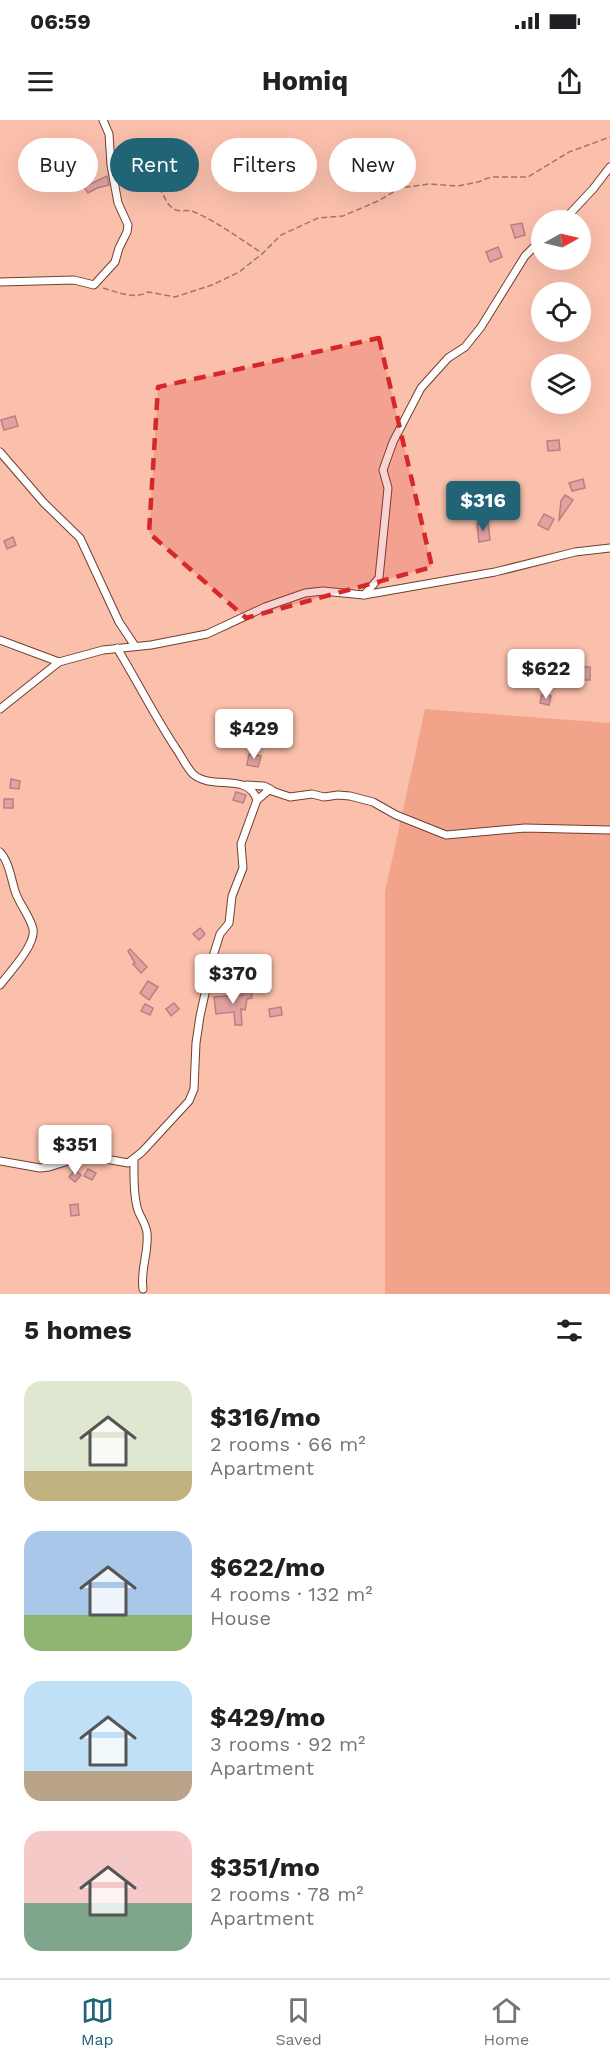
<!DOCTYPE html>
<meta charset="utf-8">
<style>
body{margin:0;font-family:"Work Sans",sans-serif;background:#f6f6f6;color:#202124;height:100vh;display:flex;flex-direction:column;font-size:22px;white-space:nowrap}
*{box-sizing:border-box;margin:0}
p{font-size:20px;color:#757577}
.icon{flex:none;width:33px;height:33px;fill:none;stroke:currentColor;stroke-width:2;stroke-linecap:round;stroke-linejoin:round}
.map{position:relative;height:1174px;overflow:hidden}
.side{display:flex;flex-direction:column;background:#fff;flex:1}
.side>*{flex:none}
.banner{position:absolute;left:18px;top:18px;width:574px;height:54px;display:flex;gap:12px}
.needle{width:39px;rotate:82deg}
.buttons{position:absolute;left:531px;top:90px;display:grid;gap:12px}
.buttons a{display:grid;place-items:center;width:60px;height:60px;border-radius:50%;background:#fff;box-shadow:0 6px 24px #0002;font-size:30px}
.price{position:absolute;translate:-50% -51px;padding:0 14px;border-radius:6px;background:#fff;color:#222;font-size:20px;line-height:39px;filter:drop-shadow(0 2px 3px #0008)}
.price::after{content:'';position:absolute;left:50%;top:36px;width:18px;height:14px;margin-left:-9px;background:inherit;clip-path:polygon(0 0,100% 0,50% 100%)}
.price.on{background:#216476;color:#fff}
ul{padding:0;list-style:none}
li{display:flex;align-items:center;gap:18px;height:150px;padding:0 24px}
li span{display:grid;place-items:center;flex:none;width:168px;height:120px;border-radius:18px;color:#555}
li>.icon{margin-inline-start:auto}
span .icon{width:72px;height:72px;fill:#fffc;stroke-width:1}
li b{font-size:26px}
h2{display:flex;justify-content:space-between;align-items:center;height:72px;padding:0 24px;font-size:26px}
.pill{padding:0 21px;border-radius:27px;background:#fff;box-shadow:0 6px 24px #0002;font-size:21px;line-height:54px}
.pill.on{background:#216476;color:#fff}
.status{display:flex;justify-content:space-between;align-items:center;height:42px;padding:0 30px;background:#fff;direction:ltr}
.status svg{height:16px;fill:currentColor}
header{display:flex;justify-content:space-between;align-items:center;height:78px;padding:0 24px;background:#fff;font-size:27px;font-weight:700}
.menu{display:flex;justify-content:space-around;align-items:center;height:84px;border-top:2px solid #e0e0e0;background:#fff;font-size:16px;color:#757577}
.menu a{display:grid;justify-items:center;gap:3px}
.menu .on{color:#216476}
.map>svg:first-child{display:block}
.green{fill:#f2a48a}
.building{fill:#e1a3a2;stroke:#bb7f7f;stroke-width:1.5}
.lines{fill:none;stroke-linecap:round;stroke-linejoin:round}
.street-casing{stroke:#703f2e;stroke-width:9}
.path{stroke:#a07668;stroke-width:1.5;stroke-dasharray:6 3;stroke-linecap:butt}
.street{stroke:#fff;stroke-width:7}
.marked{fill:#d62828;fill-opacity:0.2;stroke:#d62828;stroke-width:4.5;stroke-dasharray:12 8;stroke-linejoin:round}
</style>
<div class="status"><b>06:59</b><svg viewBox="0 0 49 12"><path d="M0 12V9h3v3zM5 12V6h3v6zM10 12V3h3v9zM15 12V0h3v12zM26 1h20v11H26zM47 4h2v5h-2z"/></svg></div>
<header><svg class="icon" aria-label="menu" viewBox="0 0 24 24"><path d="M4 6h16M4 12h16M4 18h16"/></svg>Homiq<svg class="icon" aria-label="share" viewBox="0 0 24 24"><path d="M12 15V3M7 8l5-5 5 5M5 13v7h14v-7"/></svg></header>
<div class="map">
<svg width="610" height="1174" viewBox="0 0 610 1174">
<rect width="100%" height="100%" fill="#fbc0ac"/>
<polygon class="green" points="425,589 610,603 610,1174 385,1174 385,772"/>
<g class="building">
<polygon points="107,56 109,65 97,68 88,73 84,67"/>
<polygon points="522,103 525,115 515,118 511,105"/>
<polygon points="498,127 502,137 490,142 486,132"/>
<polygon points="15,296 18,306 4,310 1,300"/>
<polygon points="559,320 560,330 548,331 547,321"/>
<polygon points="583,359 585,368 572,371 569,363"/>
<polygon points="565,375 573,380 559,400 561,381"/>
<polygon points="544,394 554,399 548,410 538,405"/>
<polygon points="488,403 490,420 479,422 477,404"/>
<polygon points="13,417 16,425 7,429 4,421"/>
<rect x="580" y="547" width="10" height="13"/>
<polygon points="542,574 551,576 549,585 540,583"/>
<polygon points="249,634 261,636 258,647 247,645"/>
<polygon points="11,659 20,661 19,669 10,668"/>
<polygon points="236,672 246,675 243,683 233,680"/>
<rect x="4" y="679" width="9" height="9"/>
<polygon points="200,808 205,814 199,820 193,814"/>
<polygon points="130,829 147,847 141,853 133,844 135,843 128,831"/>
<polygon points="148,861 158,867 149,880 140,873"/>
<polygon points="251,870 252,878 247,879 245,890 241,889 242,905 235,905 234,892 216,894 214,877 243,875 242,871"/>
<polygon points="174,883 179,889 171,896 166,889"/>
<polygon points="145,884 153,888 150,895 141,891"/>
<polygon points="281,887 282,895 270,897 269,889"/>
<polygon points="88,1049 96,1053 92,1060 84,1056"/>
<polygon points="75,1050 81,1055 75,1062 69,1057"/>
<polygon points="78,1084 79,1095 71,1096 70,1085"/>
</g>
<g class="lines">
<defs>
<g id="street">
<polyline points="564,100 593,69 610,47"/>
<polyline points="0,162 74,160 94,165 115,142 119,128 127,112 128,105 118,83 111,45 109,14 103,0"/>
<polyline points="0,332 44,383 80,418 119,502 135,526"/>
<polyline points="364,475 379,458 388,368 383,350 393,322 421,268 448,238 465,227 481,207 525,136 542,119"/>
<polyline points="0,520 59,542"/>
<polyline points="0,589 59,542 103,530 151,525 207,514 265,487 305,473 323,471 364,475 495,452 575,432 610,428"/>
<polyline points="246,665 264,666 272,670"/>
<polyline points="257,680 269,670 290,677 312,674 324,677 338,675 350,676 373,682 396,695 446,715 525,708 610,710"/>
<path d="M0,732C9,742 11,758 15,771C19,784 30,796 33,809C36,825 9,853 0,865"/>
<path d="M134,1039C134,1055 133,1071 137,1087C139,1096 146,1103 147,1113C149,1132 140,1150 143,1169"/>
<path d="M0,1041L40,1048L49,1047L78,1038L89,1036L128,1043L142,1032L189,981L194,969L196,923L200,896L214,833L220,814L229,803L232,776L243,748L241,724L257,680C248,652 212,671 193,654C186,647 181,635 175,627C154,595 137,561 117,528"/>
</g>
</defs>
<use href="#street" class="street-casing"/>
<g class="path">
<path d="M120,53L127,56L136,67C171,59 157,81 176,90C181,92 188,89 194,92C218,102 240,119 262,133"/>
<path d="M103,168C117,172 134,180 148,172L175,177L212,165L239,152L262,134L281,115L318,98L343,96L378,81L400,68L429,64L458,66L478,62L491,57H528L569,32L610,17"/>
</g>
<use href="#street" class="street"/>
</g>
<path class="marked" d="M379,218L432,447L246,498L149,413L158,267Z"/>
</svg>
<div class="buttons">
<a><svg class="needle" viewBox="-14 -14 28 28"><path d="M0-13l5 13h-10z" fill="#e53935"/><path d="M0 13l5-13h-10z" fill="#757577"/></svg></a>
<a><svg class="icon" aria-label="locate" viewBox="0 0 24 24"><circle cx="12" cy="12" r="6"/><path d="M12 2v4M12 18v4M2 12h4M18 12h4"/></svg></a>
<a><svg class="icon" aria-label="layers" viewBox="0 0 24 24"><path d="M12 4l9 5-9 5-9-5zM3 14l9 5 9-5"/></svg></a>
</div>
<b class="price on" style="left:483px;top:412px">$316</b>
<b class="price" style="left:546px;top:580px">$622</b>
<b class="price" style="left:254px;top:640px">$429</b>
<b class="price" style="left:233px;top:885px">$370</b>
<b class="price" style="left:75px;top:1056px">$351</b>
<div class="banner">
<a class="pill">Buy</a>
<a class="pill on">Rent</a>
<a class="pill">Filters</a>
<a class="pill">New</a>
</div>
</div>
<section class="side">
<h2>5 homes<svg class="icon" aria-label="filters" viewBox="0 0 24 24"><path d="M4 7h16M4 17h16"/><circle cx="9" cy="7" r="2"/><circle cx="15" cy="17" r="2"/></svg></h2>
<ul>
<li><span style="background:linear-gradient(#dfe7d0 75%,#c2b280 0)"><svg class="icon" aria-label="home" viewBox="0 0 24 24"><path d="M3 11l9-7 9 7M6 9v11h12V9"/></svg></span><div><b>$316/mo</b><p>2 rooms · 66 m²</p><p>Apartment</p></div></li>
<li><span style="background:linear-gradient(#a9c7e8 70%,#8fb573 0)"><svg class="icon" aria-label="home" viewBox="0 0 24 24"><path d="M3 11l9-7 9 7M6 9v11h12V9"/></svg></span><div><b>$622/mo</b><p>4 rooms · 132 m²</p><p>House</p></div></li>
<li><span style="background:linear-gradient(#bfe0f5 75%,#b9a48a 0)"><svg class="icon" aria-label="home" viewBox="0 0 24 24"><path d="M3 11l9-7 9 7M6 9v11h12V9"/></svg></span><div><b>$429/mo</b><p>3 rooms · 92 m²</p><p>Apartment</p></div></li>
<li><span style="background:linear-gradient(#f6c9c9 60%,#7fa58c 0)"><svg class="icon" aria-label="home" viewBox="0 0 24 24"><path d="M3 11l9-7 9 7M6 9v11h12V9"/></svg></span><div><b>$351/mo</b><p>2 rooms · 78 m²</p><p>Apartment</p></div></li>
</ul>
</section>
<nav class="menu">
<a class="on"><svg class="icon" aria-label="map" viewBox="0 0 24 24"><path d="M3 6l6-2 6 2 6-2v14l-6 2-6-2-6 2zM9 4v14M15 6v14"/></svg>Map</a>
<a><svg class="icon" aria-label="saved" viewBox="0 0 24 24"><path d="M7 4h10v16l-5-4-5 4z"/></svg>Saved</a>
<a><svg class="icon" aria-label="home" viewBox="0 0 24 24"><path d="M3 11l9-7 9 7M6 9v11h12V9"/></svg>Home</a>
</nav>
